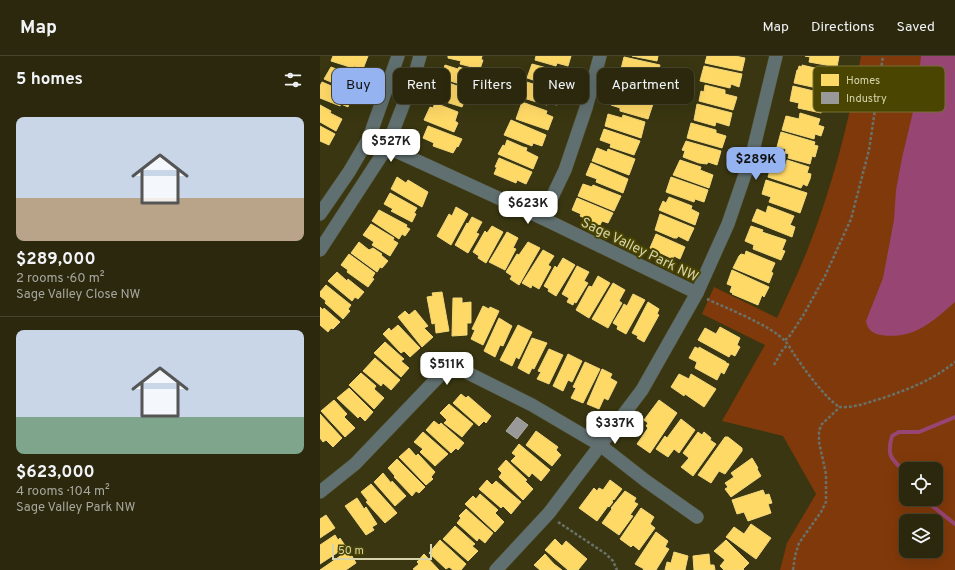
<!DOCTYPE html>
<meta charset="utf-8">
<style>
body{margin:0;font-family:Overpass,sans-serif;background:#333016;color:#f1f3f6;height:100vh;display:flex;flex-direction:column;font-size:15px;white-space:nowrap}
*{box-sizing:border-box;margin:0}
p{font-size:13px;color:#a6a69d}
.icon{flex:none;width:22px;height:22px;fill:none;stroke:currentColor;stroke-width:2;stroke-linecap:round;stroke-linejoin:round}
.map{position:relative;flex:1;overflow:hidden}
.sheet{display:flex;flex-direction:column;background:#2b280d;width:320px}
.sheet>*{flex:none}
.guide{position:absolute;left:12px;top:12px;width:380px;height:36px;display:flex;gap:8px}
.tools{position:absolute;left:579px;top:406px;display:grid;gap:8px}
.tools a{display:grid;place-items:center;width:44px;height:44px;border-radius:8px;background:#2b280d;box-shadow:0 4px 16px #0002,0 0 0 1px #47442e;font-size:20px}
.scale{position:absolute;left:12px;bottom:10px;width:100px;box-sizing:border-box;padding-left:4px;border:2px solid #d6d4ad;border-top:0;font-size:11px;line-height:14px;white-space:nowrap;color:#d6d4ad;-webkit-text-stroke:3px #4a4500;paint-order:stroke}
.price{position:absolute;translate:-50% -34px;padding:0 9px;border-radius:8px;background:#fff;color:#222;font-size:13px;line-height:26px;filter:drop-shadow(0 1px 2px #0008)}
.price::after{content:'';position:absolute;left:50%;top:24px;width:12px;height:9px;margin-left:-6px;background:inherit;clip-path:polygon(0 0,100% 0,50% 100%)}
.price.on{background:#95b2f1;color:#111}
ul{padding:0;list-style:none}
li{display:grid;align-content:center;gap:8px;height:212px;padding:0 16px}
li+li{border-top:1px solid #47442e}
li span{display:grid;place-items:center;height:124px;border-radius:8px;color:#555}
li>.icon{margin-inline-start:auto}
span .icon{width:72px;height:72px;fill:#fffc;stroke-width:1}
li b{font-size:17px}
h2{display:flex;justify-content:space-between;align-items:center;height:48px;padding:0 16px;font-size:17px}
.pill{padding:0 14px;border-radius:8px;background:#2b280d;box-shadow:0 4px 16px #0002,0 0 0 1px #47442e;font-size:14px;line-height:36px}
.pill.on{background:#95b2f1;color:#111}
header{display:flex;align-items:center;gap:24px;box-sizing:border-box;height:56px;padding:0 20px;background:#2b280d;border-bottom:1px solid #47442e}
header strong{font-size:19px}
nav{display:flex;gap:22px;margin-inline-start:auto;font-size:14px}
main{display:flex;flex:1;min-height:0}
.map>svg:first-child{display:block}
.green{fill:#80390a;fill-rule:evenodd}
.water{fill:#974573}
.homes{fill:#ffd966;stroke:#f3d87b}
.industry{fill:#999;stroke:#abab9f}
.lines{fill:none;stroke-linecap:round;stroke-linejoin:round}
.stream{stroke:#974573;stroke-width:4}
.street-casing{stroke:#525030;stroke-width:14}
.path{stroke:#697269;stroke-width:2.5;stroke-dasharray:3 2;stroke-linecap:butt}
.street{stroke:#606f6f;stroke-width:13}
.labels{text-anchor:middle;stroke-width:4;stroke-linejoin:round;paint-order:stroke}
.street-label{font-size:14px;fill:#d6d4ad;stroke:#4a4500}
.key{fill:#4a4500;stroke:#747034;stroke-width:1}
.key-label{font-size:11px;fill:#d6d4ad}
</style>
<header>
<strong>Map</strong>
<nav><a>Map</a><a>Directions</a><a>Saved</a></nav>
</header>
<main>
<section class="sheet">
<h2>5 homes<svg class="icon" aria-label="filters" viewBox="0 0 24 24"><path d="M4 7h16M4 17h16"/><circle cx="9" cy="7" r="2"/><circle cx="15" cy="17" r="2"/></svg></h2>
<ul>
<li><span style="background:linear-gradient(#c9d6e8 65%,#b9a48a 0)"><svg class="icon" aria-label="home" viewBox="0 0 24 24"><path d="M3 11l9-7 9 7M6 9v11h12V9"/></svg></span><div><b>$289,000</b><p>2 rooms · 60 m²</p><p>Sage Valley Close NW</p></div></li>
<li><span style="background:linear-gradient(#c9d6e8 70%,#7fa58c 0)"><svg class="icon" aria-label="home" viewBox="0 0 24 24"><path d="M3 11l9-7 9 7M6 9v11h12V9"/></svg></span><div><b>$623,000</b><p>4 rooms · 104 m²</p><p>Sage Valley Park NW</p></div></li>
</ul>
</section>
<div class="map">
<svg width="635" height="514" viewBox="0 0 635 514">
<rect width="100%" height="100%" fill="#393611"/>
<path class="green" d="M541,0H635V514H460L467,487L496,438L463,380L402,365L445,289L382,258L394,231L457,262C467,240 478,218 487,195C512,132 529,66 541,0ZM586,413H616V443H586ZM586,465H616V495H586Z"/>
<path class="water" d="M601,0H635V246C612,266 594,284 561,279C553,278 547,273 546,265L563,222L574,164L576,134L582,102L597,39Z"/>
<g class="homes">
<polygon points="13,0 48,0 43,13 34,10 33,12 11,5"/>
<polygon points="128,0 162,0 161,4 163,4 160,13 140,8 141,5 128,2"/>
<polygon points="216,0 251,0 248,10 237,7 236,10 215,4"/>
<polygon points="312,0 338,0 337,5"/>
<polygon points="387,0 415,0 425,2 422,15 385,7"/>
<polygon points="485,0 519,0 517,11 489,6 490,1"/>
<polygon points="304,1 340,9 336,24 303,16 304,14 301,13"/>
<polygon points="212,8 234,14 233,17 245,21 241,33 207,22"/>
<polygon points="125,9 138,13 139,11 159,18 156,28 154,27 152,32 121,22"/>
<polygon points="482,9 512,16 510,26 508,26 506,34 474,27 477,14 478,14 479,10 482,11"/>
<polygon points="384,10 422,18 419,31 411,28 410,32 380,25"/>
<polygon points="11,11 29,18 28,20 39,25 34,36 4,23"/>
<polygon points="299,22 314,26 315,23 338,30 334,46 296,35"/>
<polygon points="120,24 149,34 142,51 113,42"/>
<polygon points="203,25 241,36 237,49 228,47 227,49 200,41 202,35 200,35"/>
<polygon points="2,26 33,39 28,51 21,48 20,50 0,42 0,30"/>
<polygon points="385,29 405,34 405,38 417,41 413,54 379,45 381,35 384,36"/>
<polygon points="473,30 506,38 501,57 478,52 479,47 470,45"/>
<polygon points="295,37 333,48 328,63 300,55 300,52 291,49"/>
<polygon points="202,46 227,55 226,58 233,61 228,74 196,63"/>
<polygon points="115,47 138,56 135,65 138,67 134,76 104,64 110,51 113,52"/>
<polygon points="377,48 412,57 409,70 396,66 395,70 374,64"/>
<polygon points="0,49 11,55 10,57 22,63 16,75 0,66"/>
<polygon points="480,57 500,63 498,69 504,71 501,80 495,78 494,83 462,74 466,60 479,63"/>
<polygon points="288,58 302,62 303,59 325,66 321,82 285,70"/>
<polygon points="191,64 226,79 222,90 213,87 212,90 184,79"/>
<polygon points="371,67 396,74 396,77 406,80 402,92 367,82"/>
<polygon points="0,70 15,78 9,89 0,85"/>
<polygon points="108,70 142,83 138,91 137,90 133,97 113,90 114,87 103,82"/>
<polygon points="284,73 320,85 314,99 290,91 291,88 280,84"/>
<polygon points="461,76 495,86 494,89 498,90 495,101 492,100 490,108 468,102 469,98 465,97 466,93 457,91"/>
<polygon points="187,84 203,91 207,92 206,95 218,101 213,113 178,98 183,89 185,90"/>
<polygon points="366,85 401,95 397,109 388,106 387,108 379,107 363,101 365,95 362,94"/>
<polygon points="277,92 287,96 288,93 315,103 309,119 272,105"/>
<polygon points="179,102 212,116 206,128 197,124 196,127 174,118 177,111 175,111"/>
<polygon points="360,104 381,111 380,114 393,119 389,132 353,119"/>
<polygon points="467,104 489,111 487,117 491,118 490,123 487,130 483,128 481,132 448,121 452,107 465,111"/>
<polygon points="271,107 308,123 303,137 276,126 277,123 266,119"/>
<polygon points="77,121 86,127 88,124 108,136 102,151 71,133"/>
<polygon points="351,121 388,134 384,146 375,143 374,146 346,136"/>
<polygon points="446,124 487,137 480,157 449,146 451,141 442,138"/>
<polygon points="263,128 272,131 273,129 301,140 294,155 258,140"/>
<polygon points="70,137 97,152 94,157 96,158 92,166 71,155 73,153 64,148"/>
<polygon points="349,141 372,150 371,153 379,157 375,169 339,154 343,145 346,147"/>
<polygon points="257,142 293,157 288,167 282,165 280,169 260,160 261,158 252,154"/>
<polygon points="448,150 474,160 470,169 475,171 472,181 432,165 437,153 446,157"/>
<polygon points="136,151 148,158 131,189 117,180 129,158 132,160"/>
<polygon points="59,154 87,169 86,171 90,173 85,180 82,178 79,183 52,165"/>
<polygon points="340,158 374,172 368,185 358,180 357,182 354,182 335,174"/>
<polygon points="152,161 162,166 156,177 159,178 148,197 135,189 147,167 148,168"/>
<polygon points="51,168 74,182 73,184 78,187 70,200 52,189 54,186 43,179"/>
<polygon points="172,170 183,176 166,207 158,202 159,200 153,196 165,175 167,177"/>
<polygon points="431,170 443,174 442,176 466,184 462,194 465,195 461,204 433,193 434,189 425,185"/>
<polygon points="187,176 198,182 193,192 196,193 185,214 169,206"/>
<polygon points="336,178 365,191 360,203 354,200 353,203 330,192"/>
<polygon points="39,186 49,194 53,192 62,198 61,199 68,205 62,212 60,211 57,216 31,197"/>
<polygon points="208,186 220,192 199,229 190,223 192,220 186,216 197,198 199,199"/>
<polygon points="223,194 234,200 228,209 231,211 219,233 212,229 211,232 202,227"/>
<polygon points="426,195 455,207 451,216 453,217 449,227 413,212 419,200 421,198 425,199"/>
<polygon points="29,198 55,217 52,222 54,223 48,231 27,216 28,214 21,209"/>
<polygon points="243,202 255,209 236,240 228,235 229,233 224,230 235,210 237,212"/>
<polygon points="257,210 269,216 264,225 268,227 256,247 254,246 253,249 247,246 249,242 242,238"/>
<polygon points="412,214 449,231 444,241 442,239 438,249 412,238 413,237 410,236 412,230 407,228"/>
<polygon points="17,216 27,225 28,223 44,236 38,243 35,241 32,245 8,225"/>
<polygon points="278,220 290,227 269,262 256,254 269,230 272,231"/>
<polygon points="293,227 305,234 299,245 302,247 288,272 272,263"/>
<polygon points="6,229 31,249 28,253 30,255 23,263 5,247 6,245 0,240 0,236"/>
<polygon points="122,236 129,275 116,277 115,267 112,268 107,241 113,240 112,237"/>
<polygon points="313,238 325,244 306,278 297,273 298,270 293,267 302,252 304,248 307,250"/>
<polygon points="133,242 142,242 142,247 151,246 151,267 147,267 147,279 132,280"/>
<polygon points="328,246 339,253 337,258 339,259 324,286 317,282 318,280 312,277"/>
<polygon points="163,250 169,253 170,251 179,255 163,289 151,283 155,274 152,273"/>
<polygon points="0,251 3,254 4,252 20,266 13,273 11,272 8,276 0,269"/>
<polygon points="95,254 108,270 104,272 113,281 102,291 78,261 85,255 89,259"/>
<polygon points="179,262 192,270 183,290 180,289 175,301 164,295"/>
<polygon points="78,269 100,292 90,301 84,295 81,297 63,278 69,272 71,275"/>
<polygon points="198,269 212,276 199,303 196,301 192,310 180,304"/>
<polygon points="400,271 420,282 417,289 420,291 415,300 411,298 409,301 378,284 385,272 396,278"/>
<polygon points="212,282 227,287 214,313 212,312 209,318 198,312"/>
<polygon points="65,286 84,303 81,305 89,312 81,321 54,297"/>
<polygon points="375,291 379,293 379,291 406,306 406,307 409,308 404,318 401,316 397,324 375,312 377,306 369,302"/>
<polygon points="229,293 243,299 229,328 217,323 221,316 218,315"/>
<polygon points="248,298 262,305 252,326 248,324 243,335 233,330"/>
<polygon points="55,302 80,324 71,334 63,327 61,330 43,315"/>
<polygon points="265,306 280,313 263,347 251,342 256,332 253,331"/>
<polygon points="282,313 292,318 290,322 297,326 288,344 284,342 279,353 267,348"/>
<polygon points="41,317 56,330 54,333 64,342 54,353 29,329"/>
<polygon points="359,318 369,323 371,318 396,333 384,351 365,338 364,340 351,331"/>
<polygon points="29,332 53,356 45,365 40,360 38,362 17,342"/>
<polygon points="141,338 146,342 148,340 171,360 166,367 164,365 159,370 133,347"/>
<polygon points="14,344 27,358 24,361 35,372 25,381 1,355"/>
<polygon points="339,344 357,357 330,397 317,388 328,372 326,370 328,367 324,364"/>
<polygon points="129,348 153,368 142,381 124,367 127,364 120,357"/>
<polygon points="0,358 22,382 13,391 6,384 3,386 0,382"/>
<polygon points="361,363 375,374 359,397 354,393 348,401 336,393 345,380 347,382"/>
<polygon points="114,365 119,369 121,367 144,387 138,394 136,392 131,397 106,374"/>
<polygon points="216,375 238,391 236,394 241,399 232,410 206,389"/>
<polygon points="103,376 128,398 115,410 100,396 103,393 94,386"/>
<polygon points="378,376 382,379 384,376 391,382 390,384 396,388 373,420 361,411 369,402 363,397"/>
<polygon points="405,381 408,381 422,392 422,395 405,418 399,415 391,427 378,419"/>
<polygon points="199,388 230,414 221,425 212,417 209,421 191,405 196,400 192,397"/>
<polygon points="89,392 96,400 98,398 115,416 111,421 113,423 106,429 79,401"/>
<polygon points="432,402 438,412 437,413 441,420 411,441 405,433 408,431 405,427 414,421 411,417"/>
<polygon points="77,403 105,431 99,437 96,435 92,440 74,421 75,420 68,412"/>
<polygon points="186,404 207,424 205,425 213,433 203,444 179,421 182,417 178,413"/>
<polygon points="63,417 71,427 72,425 86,440 75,450 54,426"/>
<polygon points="167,424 172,429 176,425 201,446 191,458 183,450 181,452 159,433"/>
<polygon points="290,424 302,433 294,444 293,443 292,445 293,446 289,451 288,450 277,465 259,452 274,432 277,435 279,432 283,434"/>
<polygon points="51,428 77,457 65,467 46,446 48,445 41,436"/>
<polygon points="443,434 445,439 449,438 452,447 448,448 451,457 428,465 424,456 417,458 412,444"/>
<polygon points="305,435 316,442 314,446 318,448 310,459 313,460 299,479 282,467 292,453 291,452"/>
<polygon points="160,438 178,454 175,457 184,466 175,476 145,448 153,440 156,443"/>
<polygon points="37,442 44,453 46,451 57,468 52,471 54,474 46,479 25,450"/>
<polygon points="321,452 334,461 330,468 335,472 319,494 313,489 311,491 300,483"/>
<polygon points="146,453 173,477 165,487 159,482 157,485 137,467 141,462 139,460"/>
<polygon points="6,459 15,472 0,482 0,463"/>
<polygon points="431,468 451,482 436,503 406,481 414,471 424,478"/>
<polygon points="135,470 155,488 152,490 158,495 148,505 123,483"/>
<polygon points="336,476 348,485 345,491 349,493 336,514 323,514 324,513 315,508"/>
<polygon points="15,479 18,484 20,482 26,491 0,508 0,489"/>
<polygon points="235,483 242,490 246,485 267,503 258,514 248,514 225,494"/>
<polygon points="120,484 146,508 141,514 133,514 129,511 126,513 109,497"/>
<polygon points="406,484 429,507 423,513 424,514 404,514 400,510 405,504 394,495"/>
<polygon points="26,496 30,501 32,500 36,507 26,514 0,514"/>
<polygon points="354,496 368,500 365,514 345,514 347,506 351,507"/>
<polygon points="104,498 119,514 95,514 93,513 99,508 97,506"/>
<polygon points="225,498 234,508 242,514 220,514 214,509"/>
<polygon points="389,498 390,509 394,509 395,514 374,514 373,500"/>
</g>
<polygon class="industry" points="197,361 208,369 197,383 186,375"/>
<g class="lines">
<g class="stream">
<path d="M586,417C572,403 566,401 572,380L579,376H599L635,361"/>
<polyline points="606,443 610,448 635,468"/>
</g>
<defs>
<g id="street">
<polyline points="49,82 67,91 222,162 377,237"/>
<polyline points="0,158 29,116 49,82 78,0"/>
<polyline points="222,162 245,114 266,52 280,0"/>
<polyline points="0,194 67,91 94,21 100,0"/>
<polyline points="0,436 35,408 124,315 140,313 212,349 280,389 326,425 377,461"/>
<polyline points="176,514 229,457 322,334 377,237 408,168 433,95 456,0"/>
</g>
</defs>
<use href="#street" class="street-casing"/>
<g class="path">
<path d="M387,243C408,253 450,269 465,285C468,288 470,292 472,295C481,309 507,345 520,351"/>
<polyline points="465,284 469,281 484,258 505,220 531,163 549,94 563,0"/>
<polyline points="454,309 463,293 468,289"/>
<polyline points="238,466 286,498 293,505 297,514"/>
<path d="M473,514L475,500L479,487L501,456L506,446V418L499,386V376L501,369L520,351C535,352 549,346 563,342C589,333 613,324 635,306"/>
</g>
<use href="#street" class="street"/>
</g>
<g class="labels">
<g class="street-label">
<text transform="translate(320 193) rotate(26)" y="5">Sage Valley Park NW</text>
</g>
</g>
<rect x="493" y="10" width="132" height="46" rx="6" class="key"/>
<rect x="501" y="18" width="18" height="12" fill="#ffd966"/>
<rect x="501" y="36" width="18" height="12" fill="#999"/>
<g class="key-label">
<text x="526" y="28">Homes</text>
<text x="526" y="46">Industry</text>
</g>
</svg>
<div class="tools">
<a><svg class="icon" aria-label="locate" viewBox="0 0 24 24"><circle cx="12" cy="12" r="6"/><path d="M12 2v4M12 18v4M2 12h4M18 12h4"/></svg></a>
<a><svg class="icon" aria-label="layers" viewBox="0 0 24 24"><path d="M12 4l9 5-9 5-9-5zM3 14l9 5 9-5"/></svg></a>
</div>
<div class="scale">50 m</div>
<b class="price" style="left:71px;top:107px">$527K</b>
<b class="price on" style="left:436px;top:125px">$289K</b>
<b class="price" style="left:208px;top:169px">$623K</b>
<b class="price" style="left:127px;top:330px">$511K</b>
<b class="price" style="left:295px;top:389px">$337K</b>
<div class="guide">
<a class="pill on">Buy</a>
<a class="pill">Rent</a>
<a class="pill">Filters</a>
<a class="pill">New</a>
<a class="pill">Apartment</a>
</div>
</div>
</main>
